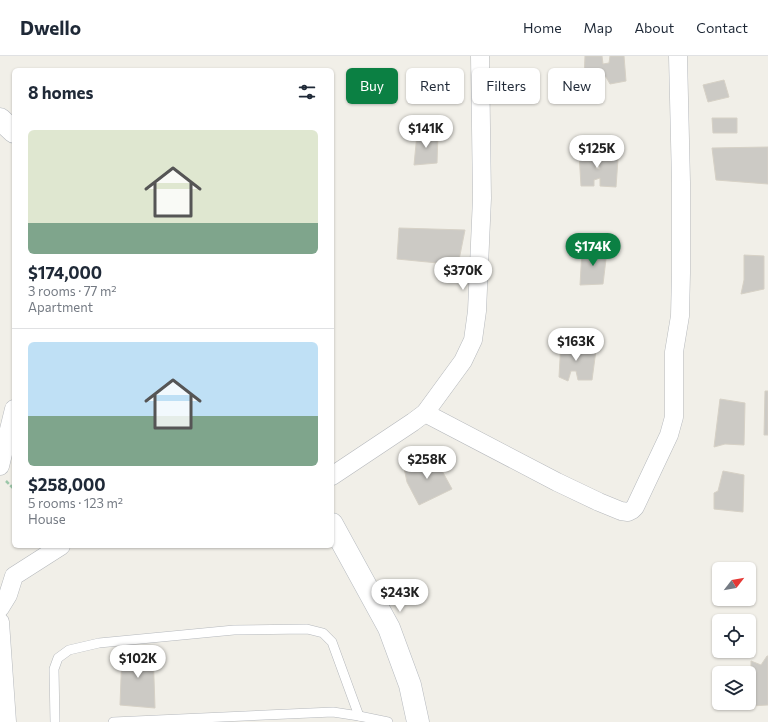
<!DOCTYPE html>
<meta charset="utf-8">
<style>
body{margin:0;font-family:Commissioner,sans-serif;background:#f6f6f7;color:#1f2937;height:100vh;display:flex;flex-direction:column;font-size:15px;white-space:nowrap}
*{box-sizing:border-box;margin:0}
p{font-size:13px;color:#747a83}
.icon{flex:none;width:22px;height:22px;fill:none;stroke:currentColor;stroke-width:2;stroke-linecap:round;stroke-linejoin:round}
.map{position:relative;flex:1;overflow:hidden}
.panel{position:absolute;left:12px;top:12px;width:322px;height:480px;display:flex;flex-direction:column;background:#fff;border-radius:6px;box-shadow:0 1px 3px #0004}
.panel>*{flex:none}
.top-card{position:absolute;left:346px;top:12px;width:362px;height:36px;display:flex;gap:8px}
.needle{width:26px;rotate:59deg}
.buttons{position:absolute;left:712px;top:506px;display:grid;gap:8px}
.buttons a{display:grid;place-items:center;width:44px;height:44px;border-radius:6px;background:#fff;box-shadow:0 1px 3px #0004;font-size:20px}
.price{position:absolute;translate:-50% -34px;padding:0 9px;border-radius:14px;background:#fff;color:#222;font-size:13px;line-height:26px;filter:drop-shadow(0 1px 2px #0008)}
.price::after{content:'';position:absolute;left:50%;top:24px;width:12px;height:9px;margin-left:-6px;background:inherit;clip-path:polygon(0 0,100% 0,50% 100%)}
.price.active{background:#0b8043;color:#fff}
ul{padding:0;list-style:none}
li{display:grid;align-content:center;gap:8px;height:212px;padding:0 16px}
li+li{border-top:1px solid #e0e1e3}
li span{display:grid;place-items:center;height:124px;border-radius:6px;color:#555}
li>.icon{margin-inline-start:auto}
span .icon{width:72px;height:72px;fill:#fffc;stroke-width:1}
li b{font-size:17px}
h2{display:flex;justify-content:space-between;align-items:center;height:48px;padding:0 16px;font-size:17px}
.chip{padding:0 14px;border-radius:6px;background:#fff;box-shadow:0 1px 3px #0004;font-size:14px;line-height:36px}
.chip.active{background:#0b8043;color:#fff}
header{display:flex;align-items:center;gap:24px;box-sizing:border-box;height:56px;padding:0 20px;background:#fff;border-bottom:1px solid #e0e1e3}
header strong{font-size:19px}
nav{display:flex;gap:22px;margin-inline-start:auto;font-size:14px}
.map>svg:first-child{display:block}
.building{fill:#cccac5;stroke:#d6d1c6}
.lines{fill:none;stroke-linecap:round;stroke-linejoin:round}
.lane-casing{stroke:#b5b8bc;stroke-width:10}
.street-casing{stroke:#b5b8bc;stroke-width:19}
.secondary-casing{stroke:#b6babf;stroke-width:23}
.path{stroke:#9cc7a9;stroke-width:2.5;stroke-dasharray:4 2;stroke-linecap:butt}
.lane{stroke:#fff;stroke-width:9}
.street{stroke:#fff;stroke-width:18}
.secondary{stroke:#fff;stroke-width:22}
</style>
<header>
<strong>Dwello</strong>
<nav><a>Home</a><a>Map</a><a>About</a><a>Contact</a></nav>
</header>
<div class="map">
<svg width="768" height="666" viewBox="0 0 768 666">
<rect width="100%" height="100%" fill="#f1efe8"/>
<g class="building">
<polygon points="585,0 602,0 603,8 609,7 610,0 624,0 626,25 610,28 606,21 602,19 600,22 584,22"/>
<polygon points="724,24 729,41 708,46 703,29"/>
<polygon points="712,62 737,62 737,77 713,77"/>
<polygon points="438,77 437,107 414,109 417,78"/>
<polygon points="582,91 594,93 596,113 600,113 598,99 618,103 616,131 600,130 600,122 594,124 594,130 581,130 579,97"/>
<polygon points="768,91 768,128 716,124 712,92"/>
<polygon points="399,172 465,174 458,209 397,203"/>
<polygon points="582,194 607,195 603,228 580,229"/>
<polygon points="744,199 764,200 764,233 741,238 744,224"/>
<polygon points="577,284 576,300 580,298 580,296 596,294 592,324 578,324 576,315 571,315 568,325 559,321 561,285"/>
<polygon points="765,335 768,335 768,379 764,379"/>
<polygon points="720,343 745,347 744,389 725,388 714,391"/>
<polygon points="431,402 435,402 452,433 419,449 407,426 404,412"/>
<polygon points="723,415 744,419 743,456 714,453 714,437 718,435"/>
<polygon points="153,593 155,652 120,649 122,596"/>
<polygon points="767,600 768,600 768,649 751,650 754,625 751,621 751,605 761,609"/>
</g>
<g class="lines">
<defs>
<g id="lane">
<polyline points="55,666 54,613 58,602 69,594 99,587 234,574 307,573 323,577 332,586 359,660"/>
<polyline points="113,666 333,656 359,660 388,666"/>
</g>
<g id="street">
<polyline points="425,357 557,426 599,446 621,455 628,456 632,454 635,451 669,379 674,361 674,296 680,260 681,217 681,126 678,0"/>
<polyline points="0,410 14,353"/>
<polyline points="332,420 413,366 425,357 463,305 473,284 477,255 482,142 480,0"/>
<polyline points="0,552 8,539 14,520 61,490"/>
<polyline points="0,566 7,666"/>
</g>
<g id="secondary">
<polyline points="0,63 14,76"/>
<polyline points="332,468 389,572 410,629 418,666"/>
</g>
</defs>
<use href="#lane" class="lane-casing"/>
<use href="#street" class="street-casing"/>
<use href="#secondary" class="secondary-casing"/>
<polyline class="path" points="6,425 14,433"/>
<use href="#lane" class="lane"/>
<use href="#street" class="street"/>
<use href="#secondary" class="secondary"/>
</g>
</svg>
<div class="buttons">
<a><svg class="needle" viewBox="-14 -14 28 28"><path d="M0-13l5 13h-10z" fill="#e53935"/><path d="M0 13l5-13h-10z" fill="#747a83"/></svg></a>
<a><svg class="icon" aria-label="locate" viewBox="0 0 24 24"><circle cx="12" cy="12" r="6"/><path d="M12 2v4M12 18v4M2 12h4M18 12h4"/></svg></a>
<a><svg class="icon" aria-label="layers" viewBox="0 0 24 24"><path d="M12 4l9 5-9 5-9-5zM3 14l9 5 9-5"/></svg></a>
</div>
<b class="price" style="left:426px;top:93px">$141K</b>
<b class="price" style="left:597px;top:113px">$125K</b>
<b class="price active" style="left:593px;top:211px">$174K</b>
<b class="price" style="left:463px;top:235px">$370K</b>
<b class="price" style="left:576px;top:306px">$163K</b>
<b class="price" style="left:427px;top:424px">$258K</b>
<b class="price" style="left:400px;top:557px">$243K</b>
<b class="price" style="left:138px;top:623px">$102K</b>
<div class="top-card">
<a class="chip active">Buy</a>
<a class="chip">Rent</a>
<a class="chip">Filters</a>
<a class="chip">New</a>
</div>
<section class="panel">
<h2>8 homes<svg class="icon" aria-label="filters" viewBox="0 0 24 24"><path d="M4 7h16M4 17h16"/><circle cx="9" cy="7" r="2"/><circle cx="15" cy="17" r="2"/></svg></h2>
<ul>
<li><span style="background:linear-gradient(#dfe7d0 75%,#7fa58c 0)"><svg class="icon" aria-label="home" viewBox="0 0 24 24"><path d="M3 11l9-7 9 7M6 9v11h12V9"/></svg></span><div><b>$174,000</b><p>3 rooms · 77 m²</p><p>Apartment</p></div></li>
<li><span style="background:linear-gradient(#bfe0f5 60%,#7fa58c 0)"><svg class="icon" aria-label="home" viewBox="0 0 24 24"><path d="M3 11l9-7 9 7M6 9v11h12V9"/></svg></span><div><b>$258,000</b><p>5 rooms · 123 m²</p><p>House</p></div></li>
</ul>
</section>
</div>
